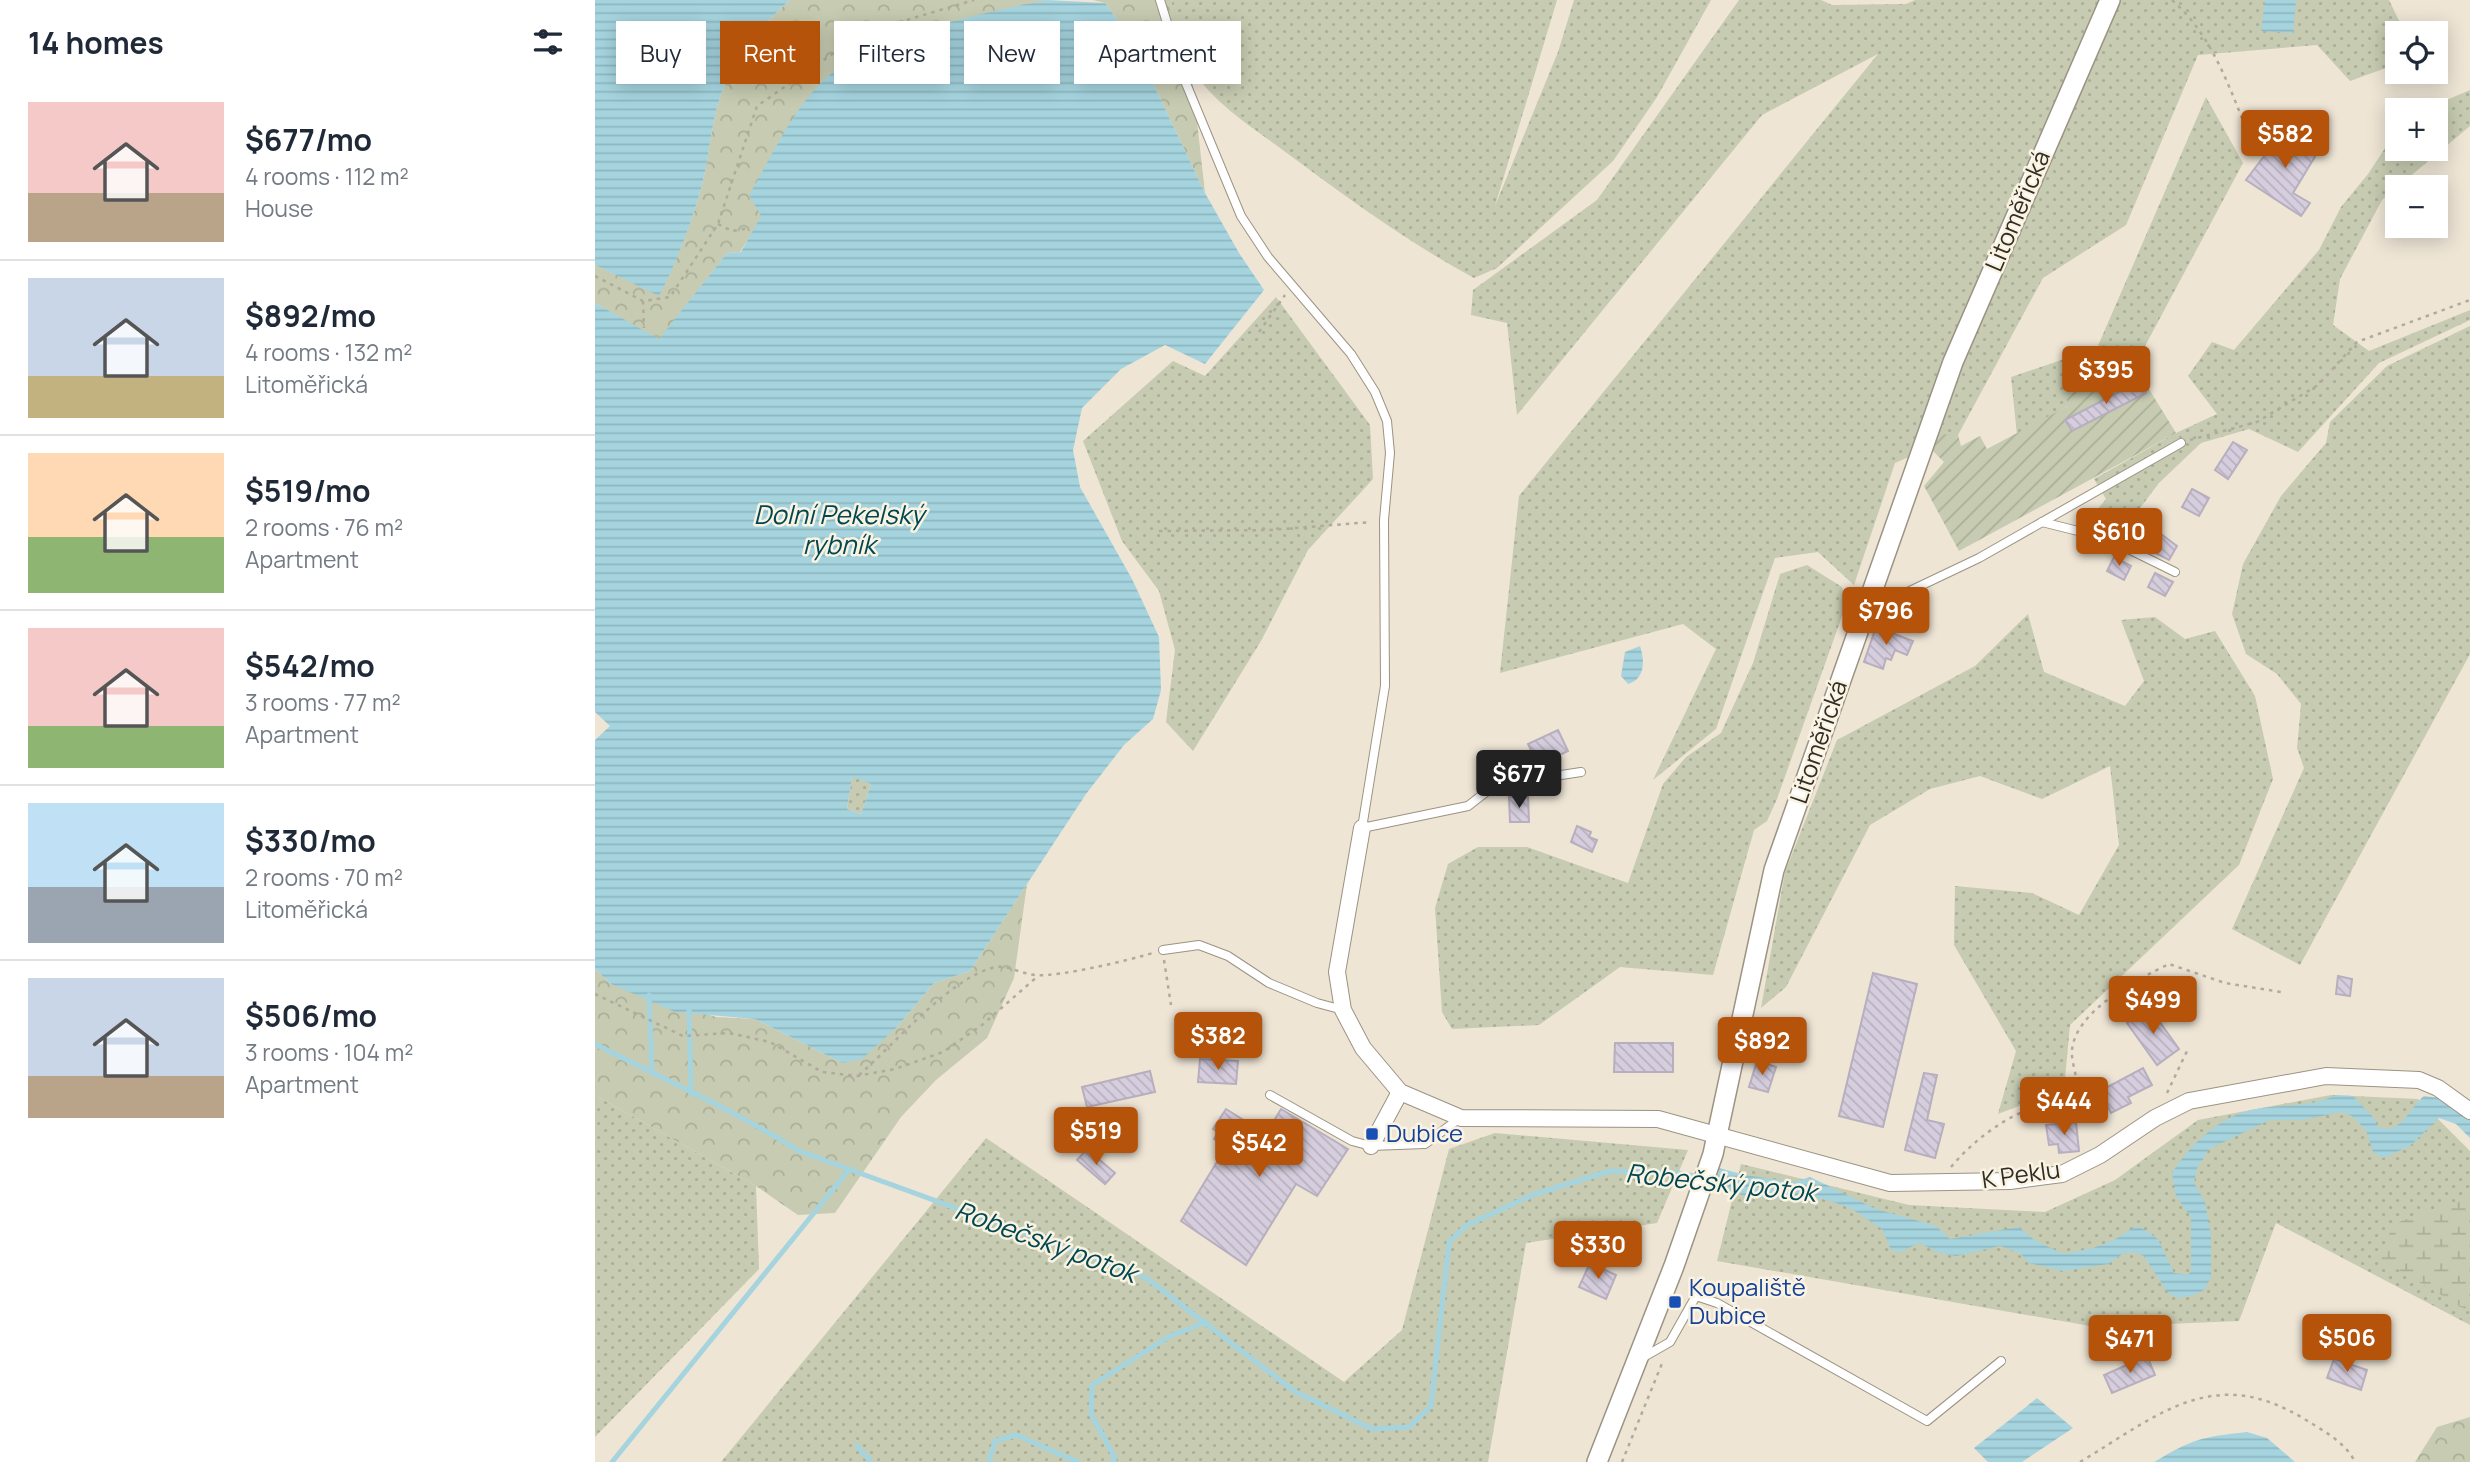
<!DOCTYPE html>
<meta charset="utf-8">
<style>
body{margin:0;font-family:Manrope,sans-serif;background:#f6f6f7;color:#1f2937;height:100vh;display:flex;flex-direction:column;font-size:26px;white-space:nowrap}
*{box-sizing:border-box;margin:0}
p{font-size:23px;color:#747a83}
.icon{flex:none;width:38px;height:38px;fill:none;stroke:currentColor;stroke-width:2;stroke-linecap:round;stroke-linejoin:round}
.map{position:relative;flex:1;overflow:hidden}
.side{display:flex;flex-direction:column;background:#fff;width:595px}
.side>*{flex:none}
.guide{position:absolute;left:21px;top:21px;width:665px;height:63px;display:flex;gap:14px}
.buttons{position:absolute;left:1790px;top:21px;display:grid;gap:14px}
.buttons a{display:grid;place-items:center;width:63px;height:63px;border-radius:0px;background:#fff;box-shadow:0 4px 18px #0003;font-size:35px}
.price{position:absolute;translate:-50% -60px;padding:0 16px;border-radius:7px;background:#b45309;color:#fff;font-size:23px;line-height:46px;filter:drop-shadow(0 2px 4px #0008)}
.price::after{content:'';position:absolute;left:50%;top:42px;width:21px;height:16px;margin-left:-10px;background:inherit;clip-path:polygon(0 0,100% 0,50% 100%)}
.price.selected{background:#222;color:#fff}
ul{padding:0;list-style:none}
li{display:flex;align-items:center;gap:21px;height:175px;padding:0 28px}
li+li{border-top:2px solid #e0e1e3}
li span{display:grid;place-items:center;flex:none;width:196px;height:140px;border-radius:0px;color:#555}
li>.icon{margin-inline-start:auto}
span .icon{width:84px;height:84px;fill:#fffc;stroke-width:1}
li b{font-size:30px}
h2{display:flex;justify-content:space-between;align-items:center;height:84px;padding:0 28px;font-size:30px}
.pill{padding:0 24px;border-radius:0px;background:#fff;box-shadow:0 4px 18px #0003;font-size:24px;line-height:63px}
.pill.selected{background:#b45309;color:#fff}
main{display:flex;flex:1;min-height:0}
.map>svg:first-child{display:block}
.grass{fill:url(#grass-dots)}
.forest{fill:url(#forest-crowns)}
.wetland{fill:url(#wetland-marsh)}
.garden{fill:url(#garden-furrows)}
.water{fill:url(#water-rules);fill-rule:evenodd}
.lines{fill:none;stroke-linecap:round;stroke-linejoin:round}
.stream{stroke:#a5d4df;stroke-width:5}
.building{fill:url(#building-back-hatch);stroke:#b7aebe;stroke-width:2}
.service-casing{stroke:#9b9383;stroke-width:10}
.minor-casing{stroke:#9b9383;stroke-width:18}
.tertiary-casing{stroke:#9b9383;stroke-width:22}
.path{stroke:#b1aa9d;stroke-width:2.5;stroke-dasharray:3.5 5;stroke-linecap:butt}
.service{stroke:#fff;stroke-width:8}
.minor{stroke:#fff;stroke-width:16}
.tertiary{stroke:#fff;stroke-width:19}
.transit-dot{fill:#1a4fb4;stroke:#fbf3e2;stroke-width:2.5}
.labels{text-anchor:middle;stroke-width:5;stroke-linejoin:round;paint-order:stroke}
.street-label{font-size:24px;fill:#302d26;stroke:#fbf3e2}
.transit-label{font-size:24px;fill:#164399;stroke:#fbf3e2;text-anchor:start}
.water-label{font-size:26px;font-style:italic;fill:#004754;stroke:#fbf3e2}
</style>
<main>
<section class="side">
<h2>14 homes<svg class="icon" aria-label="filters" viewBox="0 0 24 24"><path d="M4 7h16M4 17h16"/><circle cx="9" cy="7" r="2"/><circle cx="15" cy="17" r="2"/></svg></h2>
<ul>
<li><span style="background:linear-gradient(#f6c9c9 65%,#b9a48a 0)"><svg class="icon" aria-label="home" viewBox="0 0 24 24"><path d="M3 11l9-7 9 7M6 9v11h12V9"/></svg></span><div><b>$677/mo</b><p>4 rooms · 112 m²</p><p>House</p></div></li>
<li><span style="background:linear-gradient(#c9d6e8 70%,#c2b280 0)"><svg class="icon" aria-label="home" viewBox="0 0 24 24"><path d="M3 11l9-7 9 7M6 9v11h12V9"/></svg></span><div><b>$892/mo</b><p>4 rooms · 132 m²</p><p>Litoměřická</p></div></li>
<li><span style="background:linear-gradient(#ffd9b3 60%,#8fb573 0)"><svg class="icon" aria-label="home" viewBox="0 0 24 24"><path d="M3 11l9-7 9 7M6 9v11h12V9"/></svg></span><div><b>$519/mo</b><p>2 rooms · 76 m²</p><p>Apartment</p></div></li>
<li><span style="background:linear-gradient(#f6c9c9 70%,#8fb573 0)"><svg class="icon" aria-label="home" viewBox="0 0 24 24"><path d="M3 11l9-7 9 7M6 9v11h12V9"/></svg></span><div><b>$542/mo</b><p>3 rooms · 77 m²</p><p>Apartment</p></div></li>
<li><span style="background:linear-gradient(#bfe0f5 60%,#9aa5b1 0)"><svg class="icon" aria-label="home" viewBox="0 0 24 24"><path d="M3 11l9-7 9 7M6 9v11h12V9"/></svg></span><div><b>$330/mo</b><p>2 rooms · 70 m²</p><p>Litoměřická</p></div></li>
<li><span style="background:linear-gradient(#c9d6e8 70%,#b9a48a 0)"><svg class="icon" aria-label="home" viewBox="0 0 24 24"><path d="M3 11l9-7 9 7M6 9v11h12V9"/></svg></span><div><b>$506/mo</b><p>3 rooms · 104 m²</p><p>Apartment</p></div></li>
</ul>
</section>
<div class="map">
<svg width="1875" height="1462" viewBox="0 0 1875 1462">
<defs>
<pattern id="grass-dots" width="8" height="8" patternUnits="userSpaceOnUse" patternTransform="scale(1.75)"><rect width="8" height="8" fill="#c6cbb1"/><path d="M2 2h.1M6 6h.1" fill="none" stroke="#aaaf98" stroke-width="1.8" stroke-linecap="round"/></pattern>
<pattern id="forest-crowns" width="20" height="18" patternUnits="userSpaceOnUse" patternTransform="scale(1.75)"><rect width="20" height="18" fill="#c6cbb1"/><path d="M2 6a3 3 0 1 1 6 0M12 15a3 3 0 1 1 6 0" fill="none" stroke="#aaaf98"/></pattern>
<pattern id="wetland-marsh" width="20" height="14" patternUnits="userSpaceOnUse" patternTransform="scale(1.75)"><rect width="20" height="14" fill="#c6cbb1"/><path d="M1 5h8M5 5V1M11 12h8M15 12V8" fill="none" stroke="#aaaf98"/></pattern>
<pattern id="garden-furrows" width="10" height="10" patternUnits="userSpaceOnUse" patternTransform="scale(1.75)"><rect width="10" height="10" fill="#c6cbb1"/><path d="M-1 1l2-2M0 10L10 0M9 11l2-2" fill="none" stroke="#aaaf98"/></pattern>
<pattern id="water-rules" width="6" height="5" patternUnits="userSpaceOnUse" patternTransform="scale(1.75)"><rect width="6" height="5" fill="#a5d4df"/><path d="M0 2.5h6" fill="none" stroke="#8eb6bf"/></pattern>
<pattern id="building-back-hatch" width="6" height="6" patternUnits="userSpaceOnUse" patternTransform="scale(1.75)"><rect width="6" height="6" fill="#d6cede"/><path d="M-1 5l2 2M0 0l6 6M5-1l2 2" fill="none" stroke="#b8b1be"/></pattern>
</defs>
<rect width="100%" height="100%" fill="#eee5d5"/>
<g class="grass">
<path d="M576,0H962L900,206L963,52L979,0H1116L1062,97L1018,161L902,268L879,278C812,242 750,196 689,151C656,126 622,106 598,71C585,51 579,23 576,0Z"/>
<polygon points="1144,0 1226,0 1237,5 1311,4 1320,0 1794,0 1810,33 1802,33 1802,64 1755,81 1722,45 1603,55 1531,225 1448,278 1363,435 1300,463 1259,585 1223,552 1180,558 1121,729 1058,780 1121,649 1088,624 905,673 924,496 1283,54 1167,115 922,415 912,323 876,315 878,290 1002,200"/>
<polygon points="1875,90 1875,126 1787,200 1745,279 1738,325 1774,351 1875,310 1875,320 1784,363 1703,452 1654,429 1606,443 1564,483 1530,528 1487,528 1511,499 1499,479 1581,433 1622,414 1593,376 1617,342 1639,350 1724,250 1746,207 1773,174 1802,130 1802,149 1841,149 1841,110 1828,110"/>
<polygon points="1611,97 1648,163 1542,361 1473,406 1422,435 1416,377 1502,348"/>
<polygon points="681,297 775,425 778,479 713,550 666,641 598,751 571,722 580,650 564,591 527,541 488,441 578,361 610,376"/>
<polygon points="1875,326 1875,654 1705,965 1637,929 1709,768 1702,748 1706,704 1682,674 1651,654 1637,614 1648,564 1686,496 1731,443 1735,422 1792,366"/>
<polygon points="1212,565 1247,587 1252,602 1182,799 1172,821 1159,830 1118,975 1025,967 944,1025 857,1029 847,1012 840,908 853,864 883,847 932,847 1033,883 1068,784 1091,757 1126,733 1158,663 1185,574"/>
<polygon points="1433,614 1449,672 1530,706 1549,681 1526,620 1560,617 1590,639 1620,631 1660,696 1678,779 1644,865 1475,1025 1469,1089 1403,1114 1421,1051 1359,945 1360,886 1437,893 1484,915 1524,845 1515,766 1447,799 1385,776 1335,789 1275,825 1191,987 1166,1008 1190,872 1242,740 1380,666"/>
<polygon points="257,776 276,784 266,814 252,809"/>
<polygon points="0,1095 161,1186 164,1269 0,1437"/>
<polygon points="1736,1095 1823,1099 1875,1151 1875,1325 1681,1223 1644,1321 1501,1327 1122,1261 1146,1164 1314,1205 1450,1212 1520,1180 1603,1120"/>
<polygon points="900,1133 1093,1150 1062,1223 931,1243 893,1462 126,1462 391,1138 749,1382 807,1330 854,1149"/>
</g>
<g class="forest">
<path d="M195,0H452L350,24L273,50L145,252L132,253L64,340L0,303V265L64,295C82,261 97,222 107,185C116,150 116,112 132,80C146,51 171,21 195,0Z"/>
<polygon points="498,0 576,0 580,23 596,68 610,193 538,41 510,3"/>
<polygon points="432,884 419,978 392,1038 341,1080 306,1117 240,1213 203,1215 161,1186 0,1095 0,969 16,984 121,1017 160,1019 247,1063 302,1027 339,983 375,971"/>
<polygon points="1875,1417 1875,1462 1820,1462 1842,1427"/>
</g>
<polygon class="wetland" points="1875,1197 1875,1312 1785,1259 1798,1224"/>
<polygon class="garden" points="1538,363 1581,433 1364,551 1329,486 1349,462 1338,451 1344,434 1363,435 1366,446 1385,436 1392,449 1473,406 1469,385 1490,373 1502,387"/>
<g class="water">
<path d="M0,0H195C171,21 145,51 132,80C116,112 116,151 107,185C97,222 82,262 64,296L0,265Z"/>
<path d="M452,0L510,3L538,41L610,193L644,253L669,290L610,364L570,345L526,369L487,408L478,450L485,487L537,579L564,637L566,690L558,719L529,745L491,794L375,971L339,983L302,1027L267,1059L247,1063L160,1019L80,1012L16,984L0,969V740L15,726L0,712V303L64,339L132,253L146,252L166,216L154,195C176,158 196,112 227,82C275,35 387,13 452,0ZM257,777L276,784L266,814L252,809Z"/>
<polygon points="1670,0 1701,0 1698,33 1666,31"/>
<path d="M1045,646C1050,661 1050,679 1033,684L1026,676L1030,652Z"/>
<path d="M1741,1095L1758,1096L1779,1118L1783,1127C1806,1136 1814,1108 1829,1096L1845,1098L1875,1118V1138L1861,1124L1844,1118L1815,1146L1788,1158L1778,1152L1771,1130L1757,1116L1747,1112L1707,1120H1675L1614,1149L1602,1168L1599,1183L1610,1202L1616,1236V1277L1610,1289L1602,1294L1583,1298L1573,1293L1549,1256L1542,1253H1529L1513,1264L1468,1271L1434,1263L1425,1253L1405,1246L1361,1256L1345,1253L1324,1243L1306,1252L1296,1250L1287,1229L1257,1209L1236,1201L1209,1195L1180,1199L1157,1197L1118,1188L1124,1168L1150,1175L1199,1182L1215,1177L1281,1209L1341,1226L1355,1239L1424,1227L1438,1239L1468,1254L1498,1248L1519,1240L1539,1227H1545L1563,1239L1579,1273L1592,1275L1596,1272V1217L1581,1196L1577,1173C1598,1141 1628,1113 1667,1108C1693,1104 1716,1107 1741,1095Z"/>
<polygon points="1442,1398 1478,1428 1427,1462 1393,1462 1379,1448"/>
<path d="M1652,1432L1672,1438L1700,1462H1559C1598,1439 1606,1437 1652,1432Z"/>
</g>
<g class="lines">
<g class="stream">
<polyline points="54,995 57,1073"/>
<polyline points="94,1008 96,1094"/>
<path d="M0,1044C68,1079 139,1110 204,1151L550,1277L699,1391L777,1429L814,1427L836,1406L854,1242L872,1225L940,1194L1015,1171L1083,1173L1127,1181"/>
<polyline points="262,1446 276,1462"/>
<polyline points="17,1462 253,1171"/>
<polyline points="394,1462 400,1441 421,1435 483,1462"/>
<polyline points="517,1462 520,1458 496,1414 497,1385 575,1336 612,1322"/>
</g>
</g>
<g class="building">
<polygon points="1691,127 1724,150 1698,193 1715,203 1706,216 1651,180"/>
<polygon points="1545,381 1551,393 1477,431 1470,420"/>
<polygon points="1638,442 1652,450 1633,479 1620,470"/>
<polygon points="1597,489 1614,498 1604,516 1587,507"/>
<polygon points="1566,534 1582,546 1574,560 1557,551"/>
<polygon points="1519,557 1536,566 1529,580 1512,571"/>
<polygon points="1560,573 1578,582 1570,596 1553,587"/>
<polygon points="1281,627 1318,641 1312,655 1300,650 1296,660 1291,658 1288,669 1269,662"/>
<polygon points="963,730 973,751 943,765 933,744"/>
<polygon points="914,797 933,797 934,822 915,822"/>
<polygon points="982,826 996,832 994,837 1002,840 997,852 976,842"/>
<polygon points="1278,973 1322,984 1288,1127 1244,1116"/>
<polygon points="1743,976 1757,979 1755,996 1741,994"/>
<polygon points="1554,1007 1584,1049 1562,1065 1532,1023"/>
<polygon points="1020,1043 1078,1043 1078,1072 1019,1072"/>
<polygon points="605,1059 643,1061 641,1084 603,1082"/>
<polygon points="1162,1061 1181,1067 1173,1092 1154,1087"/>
<polygon points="1548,1068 1557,1085 1533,1097 1536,1103 1516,1113 1505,1091"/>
<polygon points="555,1071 560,1092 492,1107 487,1087"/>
<polygon points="1329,1073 1342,1075 1332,1120 1349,1124 1340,1158 1310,1150"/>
<polygon points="631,1109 671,1134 686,1109 753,1149 722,1196 701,1184 651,1265 586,1221 631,1147 619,1139 623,1132 618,1129"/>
<polygon points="1481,1122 1484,1151 1464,1153 1463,1144 1454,1145 1451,1125"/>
<polygon points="492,1149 520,1173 510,1184 482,1160"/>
<polygon points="995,1263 1021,1275 1011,1299 984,1287"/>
<polygon points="1552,1356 1560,1375 1517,1393 1509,1375"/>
<polygon points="1739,1359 1772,1370 1766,1390 1732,1378"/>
</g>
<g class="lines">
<defs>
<g id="service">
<polyline points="565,0 590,81 646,216 673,257 756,354 780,392 792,421 795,453 789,520 790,686 767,828 873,806 909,778 953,777 986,772"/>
<polyline points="1447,522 1511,538 1580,572"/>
<polyline points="1273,606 1302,597 1384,558 1586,443"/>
<polyline points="568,950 604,945 633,956 674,983 722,1003 748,1010"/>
<polyline points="675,1095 757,1141 776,1146 830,1144 865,1118"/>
<polyline points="1047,1358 1075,1342 1101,1296 1122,1303 1332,1421 1406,1361"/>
</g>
<g id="minor">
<polyline points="767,828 742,972 748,1010 768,1048 805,1092 866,1118 1063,1119 1295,1183 1415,1181 1467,1174 1505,1155 1560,1118 1594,1101 1731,1076 1824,1080 1843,1088 1875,1111"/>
<polyline points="776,1146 805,1092"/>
</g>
<polyline id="tertiary" points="1002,1462 1079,1266 1118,1154 1179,870 1358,362 1515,0"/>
</defs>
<use href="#service" class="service-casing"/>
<use href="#minor" class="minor-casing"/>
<use href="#tertiary" class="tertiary-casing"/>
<g class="path">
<path d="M1577,0C1622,39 1639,102 1662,155"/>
<polyline points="123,224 137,231 155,228"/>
<polyline points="0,276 48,301 75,297 123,224 162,106 268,33 379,0"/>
<polyline points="48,301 49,328"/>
<polyline points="664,332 690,295"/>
<polyline points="1595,440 1662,422 1723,385 1762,342 1875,300"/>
<polyline points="564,531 675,530 776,522"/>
<polyline points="569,960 576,1005"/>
<polyline points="0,994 88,1036 134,1033 175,1042 227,1072 262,1076 300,1069 348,1052 387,1025 443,976"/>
<path d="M264,1075C299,1045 356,976 401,967C413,965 429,975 442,975C465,977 534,960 558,953"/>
<polyline points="1572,1093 1593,1049"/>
<path d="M1356,1167C1373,1147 1392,1131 1415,1118C1438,1105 1465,1104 1482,1083C1481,1073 1476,1060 1477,1050C1481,1010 1543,979 1574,964L1630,983L1686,992"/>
<polyline points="1027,1462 1068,1361"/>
<path d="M1485,1462C1565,1414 1619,1363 1711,1420C1729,1431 1751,1443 1760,1462"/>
</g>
<use href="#service" class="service"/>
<use href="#minor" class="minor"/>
<use href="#tertiary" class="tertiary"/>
</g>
<g class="transit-dot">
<rect x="770" y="1127" width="14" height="14" rx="3.5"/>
<rect x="1073" y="1295" width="14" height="14" rx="3.5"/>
</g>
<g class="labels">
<g class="street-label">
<text transform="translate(1423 211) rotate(-67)" y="8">Litoměřická</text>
<text transform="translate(1224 742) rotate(-71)" y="8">Litoměřická</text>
<text transform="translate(1426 1175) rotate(-8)" y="8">K Peklu</text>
</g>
<g class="transit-label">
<text x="791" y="1142">Dubice</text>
<text x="1094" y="1296">Koupaliště<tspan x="1094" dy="28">Dubice</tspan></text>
</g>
<g class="water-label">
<text x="244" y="524">Dolní Pekelský<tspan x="244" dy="30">rybník</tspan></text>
<text transform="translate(1126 1183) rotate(6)" y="9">Robečský potok</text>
<text transform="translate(451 1242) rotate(20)" y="9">Robečský potok</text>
</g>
</g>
</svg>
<div class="buttons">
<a><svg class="icon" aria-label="locate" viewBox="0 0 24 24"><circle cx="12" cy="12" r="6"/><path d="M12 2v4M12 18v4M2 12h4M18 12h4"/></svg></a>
<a>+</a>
<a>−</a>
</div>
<b class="price" style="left:1690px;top:170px">$582</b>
<b class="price" style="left:1511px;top:406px">$395</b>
<b class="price" style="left:1524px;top:568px">$610</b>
<b class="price" style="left:1291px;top:647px">$796</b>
<b class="price selected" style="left:924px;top:810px">$677</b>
<b class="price" style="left:1558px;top:1036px">$499</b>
<b class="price" style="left:623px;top:1072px">$382</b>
<b class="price" style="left:1167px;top:1077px">$892</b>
<b class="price" style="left:1469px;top:1137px">$444</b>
<b class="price" style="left:501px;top:1167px">$519</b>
<b class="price" style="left:664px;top:1179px">$542</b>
<b class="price" style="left:1003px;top:1281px">$330</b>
<b class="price" style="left:1752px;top:1374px">$506</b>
<b class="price" style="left:1535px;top:1375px">$471</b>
<div class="guide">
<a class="pill">Buy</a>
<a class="pill selected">Rent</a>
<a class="pill">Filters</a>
<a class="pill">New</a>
<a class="pill">Apartment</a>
</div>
</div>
</main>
